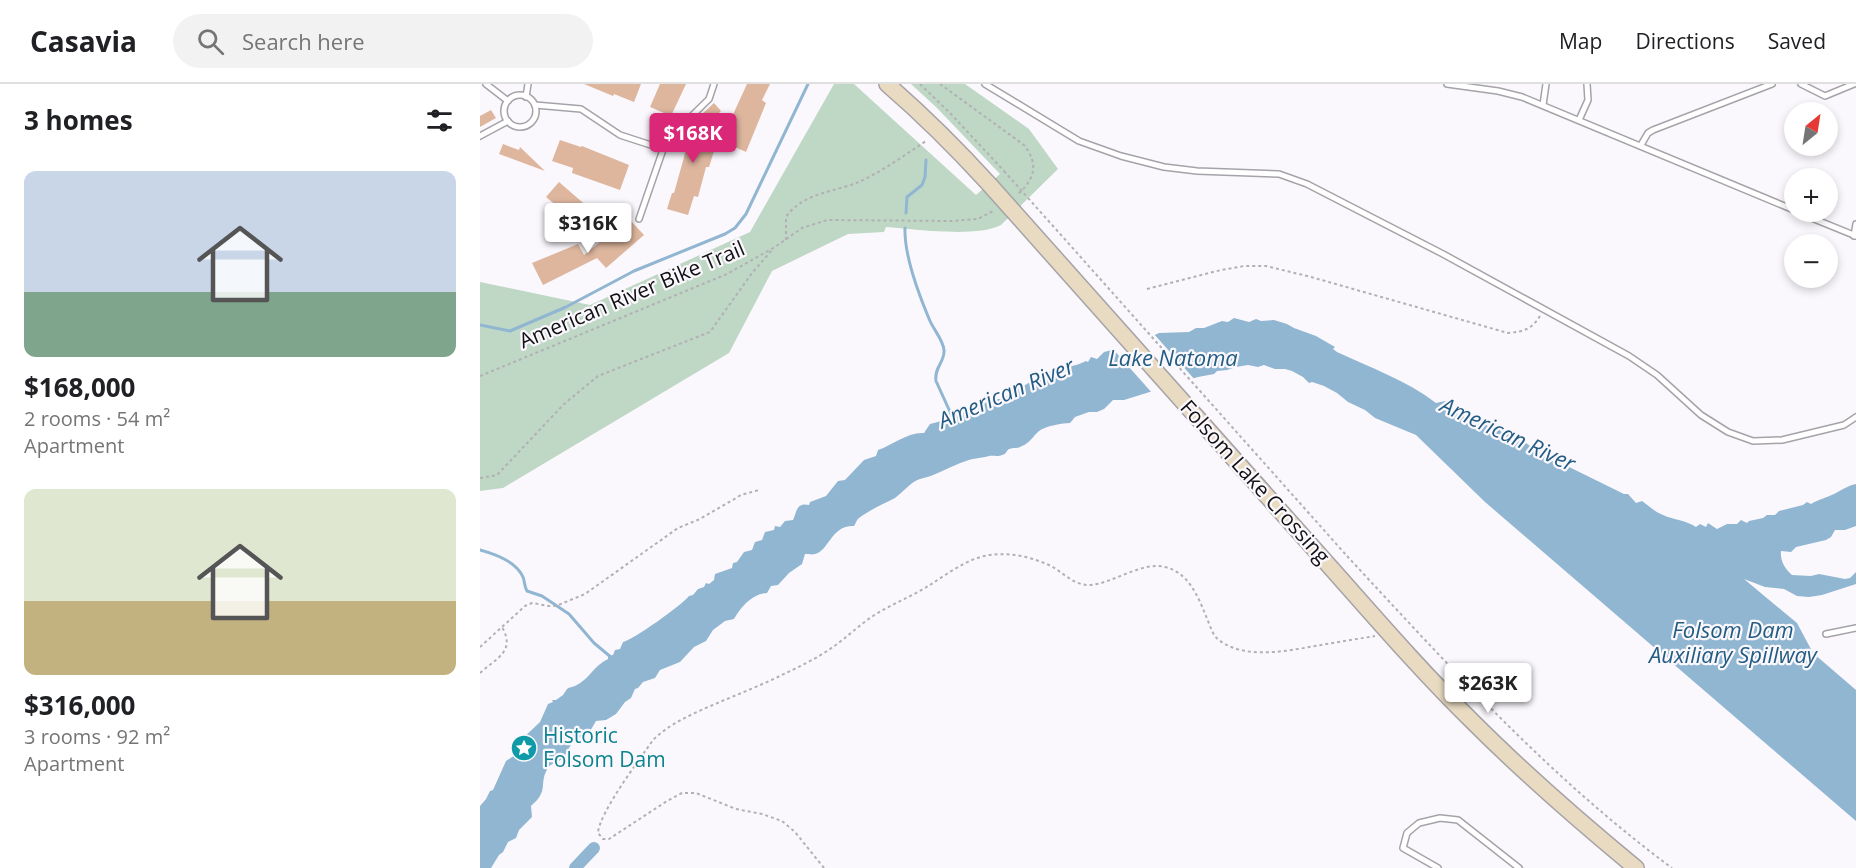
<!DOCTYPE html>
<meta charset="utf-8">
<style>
body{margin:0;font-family:"Open Sans",sans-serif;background:#f2f2f2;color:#202124;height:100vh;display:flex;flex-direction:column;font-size:22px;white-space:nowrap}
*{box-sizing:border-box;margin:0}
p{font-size:20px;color:#757577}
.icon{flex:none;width:33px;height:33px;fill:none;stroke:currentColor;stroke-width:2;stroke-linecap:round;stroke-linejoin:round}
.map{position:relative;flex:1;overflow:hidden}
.details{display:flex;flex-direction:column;background:#fff;width:480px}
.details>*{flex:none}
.needle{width:39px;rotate:30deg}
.tools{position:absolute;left:1304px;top:18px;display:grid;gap:12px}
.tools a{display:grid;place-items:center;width:54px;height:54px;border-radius:50%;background:#fff;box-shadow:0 3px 9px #0003;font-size:30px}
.price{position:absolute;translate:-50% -51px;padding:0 14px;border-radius:6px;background:#fff;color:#222;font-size:20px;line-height:39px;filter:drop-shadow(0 2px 3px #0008)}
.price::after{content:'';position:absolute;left:50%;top:36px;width:18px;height:14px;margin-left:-9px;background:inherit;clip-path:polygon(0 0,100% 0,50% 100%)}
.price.selected{background:#db2777;color:#fff}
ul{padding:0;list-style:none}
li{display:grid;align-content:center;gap:12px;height:318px;padding:0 24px}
li span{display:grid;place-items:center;height:186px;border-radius:12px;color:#555}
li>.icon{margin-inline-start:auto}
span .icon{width:108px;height:108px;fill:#fffc;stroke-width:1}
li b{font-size:26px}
h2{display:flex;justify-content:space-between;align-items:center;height:72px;padding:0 24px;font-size:26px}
header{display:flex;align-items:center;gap:36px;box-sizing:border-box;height:84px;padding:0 30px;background:#fff;border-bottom:2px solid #e0e0e0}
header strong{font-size:28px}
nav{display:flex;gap:33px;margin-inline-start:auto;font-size:21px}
.search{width:420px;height:54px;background:#f2f2f2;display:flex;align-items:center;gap:15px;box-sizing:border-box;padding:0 21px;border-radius:33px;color:#757577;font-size:22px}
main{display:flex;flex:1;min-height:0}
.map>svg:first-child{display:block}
.green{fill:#bfd7c5}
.water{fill:#91b6d2}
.pier{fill:#fbf8fd}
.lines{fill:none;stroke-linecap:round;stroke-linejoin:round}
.stream{stroke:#91b6d2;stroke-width:3}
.canal{stroke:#91b6d2;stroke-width:12}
.building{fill:#deb69e}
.service-casing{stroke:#a6a3a8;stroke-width:8}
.secondary-casing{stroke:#a6a3a8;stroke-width:18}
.path{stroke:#b2b0b4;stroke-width:2;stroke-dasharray:3 3;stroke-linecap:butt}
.service{stroke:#fff;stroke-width:5}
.secondary{stroke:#e8dbc1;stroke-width:15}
.secondary-bridge-casing{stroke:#a6a3a8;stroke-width:18;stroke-linecap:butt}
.path-bridge{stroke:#b2b0b4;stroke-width:2;stroke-dasharray:3 3;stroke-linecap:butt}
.secondary-bridge{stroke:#e8dbc1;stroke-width:15}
.labels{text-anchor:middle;stroke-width:4.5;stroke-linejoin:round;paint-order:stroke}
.street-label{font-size:21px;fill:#111012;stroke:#fbf8fd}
.culture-label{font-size:21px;fill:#0d838f;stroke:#fbf8fd;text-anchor:start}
.water-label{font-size:22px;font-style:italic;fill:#235c83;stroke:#fbf8fd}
</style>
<header>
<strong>Casavia</strong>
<div class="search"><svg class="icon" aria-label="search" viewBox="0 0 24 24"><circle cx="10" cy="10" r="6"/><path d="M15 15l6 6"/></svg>Search here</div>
<nav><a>Map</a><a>Directions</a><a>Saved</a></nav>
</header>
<main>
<section class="details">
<h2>3 homes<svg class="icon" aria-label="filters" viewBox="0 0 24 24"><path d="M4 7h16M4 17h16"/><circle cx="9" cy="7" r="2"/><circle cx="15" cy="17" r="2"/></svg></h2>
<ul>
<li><span style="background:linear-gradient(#c9d6e8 65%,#7fa58c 0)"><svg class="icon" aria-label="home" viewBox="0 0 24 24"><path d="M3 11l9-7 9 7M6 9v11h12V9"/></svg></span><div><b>$168,000</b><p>2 rooms · 54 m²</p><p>Apartment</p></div></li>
<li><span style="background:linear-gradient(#dfe7d0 60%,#c2b280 0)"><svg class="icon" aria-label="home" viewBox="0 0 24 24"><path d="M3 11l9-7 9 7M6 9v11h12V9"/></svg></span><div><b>$316,000</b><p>3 rooms · 92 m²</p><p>Apartment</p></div></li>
</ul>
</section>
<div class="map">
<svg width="1376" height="784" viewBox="0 0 1376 784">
<rect width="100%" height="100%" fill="#fbf8fd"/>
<path class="green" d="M354,0H374L496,111L520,90L457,24L431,0H485L549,45L578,85L521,141C496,154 434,145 406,143L404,148L368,150L292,187L249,269L23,404L0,407V198L110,221L270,148Z"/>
<path class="water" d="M754,234L769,238L776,235L781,237L794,236L807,240L814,244L836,252L855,263L853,265L857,268C891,284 926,296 956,319L965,317C970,320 971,324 975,328C978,331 1012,344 1017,344L1023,349L1025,346L1028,347L1074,378L1083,380L1144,410H1148L1156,419L1162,417C1169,422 1175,428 1183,431C1194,436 1206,436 1216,443L1220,440L1226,443L1228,439L1237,445L1247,440H1257L1261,436L1267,439L1269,437L1283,434L1287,431H1295L1299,427L1323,421L1327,418L1331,420C1339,415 1346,414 1354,410C1362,406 1367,402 1376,400V442L1365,446H1355L1351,453L1346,456L1316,463L1311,468L1301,467C1300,477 1305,485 1312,491L1331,492L1339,490L1365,495L1370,494L1376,488V500L1342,511L1329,513L1317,512L1304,505L1285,503L1264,495L1317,539L1333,569L1376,606V737L1005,418L936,351L895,334L885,326L868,318L857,309L844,302L832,298L829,299L823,293L812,287L805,285H795L784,281L778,283L768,281L756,283L747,286L737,287L734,290L718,293L644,316H633L624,325L617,328H609L595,333L590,339C583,339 565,342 559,347C553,352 550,359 542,362C538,365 533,363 529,365C525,368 527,370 522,371C518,373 512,371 509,372C502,374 493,374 486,377C471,382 455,392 440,395C432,397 422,409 415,414C403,420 390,426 379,434C376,437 376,439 374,442C351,441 349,467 335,470C332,471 329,470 325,470L322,480L309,489L298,501L291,502L287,509C272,510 261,523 254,535L245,537L233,546L226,557L214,563L200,578L180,586L175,594L163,598L158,604L155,605L151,614L145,618L136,630L126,636L116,637L109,649C104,651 98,654 93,658C88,664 86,673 79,677C75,680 71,679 68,684C58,700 70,706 51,722L52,733L39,746L36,754L28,758L23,768L19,771L11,784H0V722L6,715L10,707L13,706L26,677L35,671L40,657L60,638L68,620L73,618L72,616H76L83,611L87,605C89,603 93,603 95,602C109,596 114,581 128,575V572L133,571L135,566L140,565L143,558C153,556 202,521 209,512L213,511L218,505L224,503L226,499L229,500L234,496L235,490L252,484L253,479L257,478L264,468L272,466L275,458L282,456L285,448L294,446L295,442L300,443L305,437L313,436C317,428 316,418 329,421L330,418L346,412L358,397L365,396L384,376L396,372L398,366C413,361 427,348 444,349L450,340C461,337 462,338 469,329L484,328L486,325L491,327L495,322H500L507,318L512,320L516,315H524L528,311L529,307C543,306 553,294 566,289C579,284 595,283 606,277L608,278L611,273L617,275L624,268L656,260L679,249L709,248L716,244H724L742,237L748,238Z"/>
<polygon class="pier" points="673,249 716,297 706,302 673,310 632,264 643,258 655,257"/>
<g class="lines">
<g class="stream">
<polyline points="426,129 427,113 442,101 445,93 446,76"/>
<path d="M425,144C424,172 439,211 450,237C454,246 463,256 464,266C465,278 454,283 456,297L471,330"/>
<polyline points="0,241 30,247 86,223 154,187 245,150 255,144 266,130 328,0"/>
<path d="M0,466C14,470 36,477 43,493C45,498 44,502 47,507L62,512L89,530L114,559L132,574"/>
</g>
<polyline class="canal" points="95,784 114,764"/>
</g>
<g class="building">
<polygon points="104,0 161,0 154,18 134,10 133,12"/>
<polygon points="180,0 206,0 191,32 170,23"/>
<polygon points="267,0 290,0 282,16 286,19 266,68 244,58 252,39 250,37"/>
<polygon points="234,19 241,27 210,57 235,64 229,83 226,83 218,113 214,112 208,131 187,125 192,109 194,109 206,66 195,55"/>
<polygon points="11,26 16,34 0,43 0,32"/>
<polygon points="80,56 101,63 102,62 149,81 140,106 92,89 93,84 72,77"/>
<polygon points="23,60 39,66 40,63 65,87 19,70"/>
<polygon points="79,98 117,131 102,148 76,123 77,122 66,113"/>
<polygon points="151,137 164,151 126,184 117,174 63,201 52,179 98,160 104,171 137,144 140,147"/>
</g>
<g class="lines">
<defs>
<g id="service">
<polyline points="6,0 28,17"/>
<polyline points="505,0 599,57 641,72 684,83 717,87 799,90 827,100 963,170 1149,272 1177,291 1221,331 1248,348 1273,357 1302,356 1364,341 1376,333"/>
<polyline points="967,0 1018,7 1042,13 1314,126"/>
<polyline points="1321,0 1345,12 1374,0"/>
<circle cx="40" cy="27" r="16"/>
<polyline points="46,13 48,0"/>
<polyline points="55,21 101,25 140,51 183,65"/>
<polyline points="1063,21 1066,0"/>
<polyline points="1099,36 1108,16 1107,0"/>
<polyline points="0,52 28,37"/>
<polyline points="1161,61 1168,49 1173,46 1292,0"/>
<polyline points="1317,128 1376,152"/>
<polyline points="159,135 186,57 229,15 234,0"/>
<polyline points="1374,152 1376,140"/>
<polyline points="1346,550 1376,544"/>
<polyline points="958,784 923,764 927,749 939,739 960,734 978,736 1039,784"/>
</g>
<g id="secondary">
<path d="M407,0C443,31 477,65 509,100"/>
<path d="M852,485C898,537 943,589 992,637C1044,689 1099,737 1156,784"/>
</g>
</defs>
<use href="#service" class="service-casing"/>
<use href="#secondary" class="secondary-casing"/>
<g class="path">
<polyline points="440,0 471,30 524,87"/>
<path d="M460,0L544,61C559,80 555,95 537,111"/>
<path d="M306,156V133C323,108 357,108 381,97C404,86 425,71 446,57"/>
<path d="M667,205L741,186L764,182H786L831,193L1028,249C1043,248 1052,245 1060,232"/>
<polyline points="0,292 247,190 295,163 322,144 347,136 471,137 498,135 515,126"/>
<polyline points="0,394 17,391 84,320 118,292 230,248 272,189 293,165"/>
<path d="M867,472C969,582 1070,694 1192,784"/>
<polyline points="0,563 45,522 52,519 69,522 76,522 105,510 198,444 220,435 261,411 279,406"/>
<path d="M0,589C16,574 36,568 22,543"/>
<path d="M344,784L315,748L302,737L282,730L256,725L216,709H202L187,717L129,755H123L118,749C119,729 160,675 173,656C186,643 202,635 219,627C248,614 278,603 306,589C321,582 337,574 350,565C365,555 378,542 393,532C410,521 428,514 445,504C465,492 485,475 509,471C530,468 552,473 571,482C584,489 594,502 611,501C633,499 663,477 685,483C710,489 719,515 728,537C731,544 733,552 739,556C766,577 811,566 841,561C859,558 877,555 895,552"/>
</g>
<use href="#service" class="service"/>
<use href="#secondary" class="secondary"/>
<defs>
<polyline id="secondary-bridge" points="509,100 852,485"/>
</defs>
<use href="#secondary-bridge" class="secondary-bridge-casing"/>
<polyline class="path-bridge" points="524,87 867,472"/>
<use href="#secondary-bridge" class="secondary-bridge"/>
</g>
<defs>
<symbol id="sight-disc" viewBox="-11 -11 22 22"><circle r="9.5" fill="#0f9aa8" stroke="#fbf8fd"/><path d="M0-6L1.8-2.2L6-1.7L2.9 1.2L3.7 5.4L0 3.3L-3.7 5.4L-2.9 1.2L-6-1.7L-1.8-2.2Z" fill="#fff"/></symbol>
</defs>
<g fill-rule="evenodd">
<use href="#sight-disc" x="29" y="649" width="30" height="30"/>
</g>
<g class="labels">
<g class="street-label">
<text transform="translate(152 211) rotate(-23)" y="7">American River Bike Trail</text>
<text transform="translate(775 398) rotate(48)" y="7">Folsom Lake Crossing</text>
</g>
<g class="culture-label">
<text x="63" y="659">Historic<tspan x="63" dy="24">Folsom Dam</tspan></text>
</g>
<g class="water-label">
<text x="693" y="282">Lake Natoma</text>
<text transform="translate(526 309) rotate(-23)" y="8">American River</text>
<text transform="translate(1028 350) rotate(25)" y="8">American River</text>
<text x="1253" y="554">Folsom Dam<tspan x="1253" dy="25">Auxiliary Spillway</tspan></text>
</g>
</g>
</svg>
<div class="tools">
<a><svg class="needle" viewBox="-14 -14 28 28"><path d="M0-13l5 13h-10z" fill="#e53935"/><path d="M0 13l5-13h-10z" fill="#757577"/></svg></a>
<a>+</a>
<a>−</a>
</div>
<b class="price selected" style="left:213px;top:80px">$168K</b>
<b class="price" style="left:108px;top:170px">$316K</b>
<b class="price" style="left:1008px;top:630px">$263K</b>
</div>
</main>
